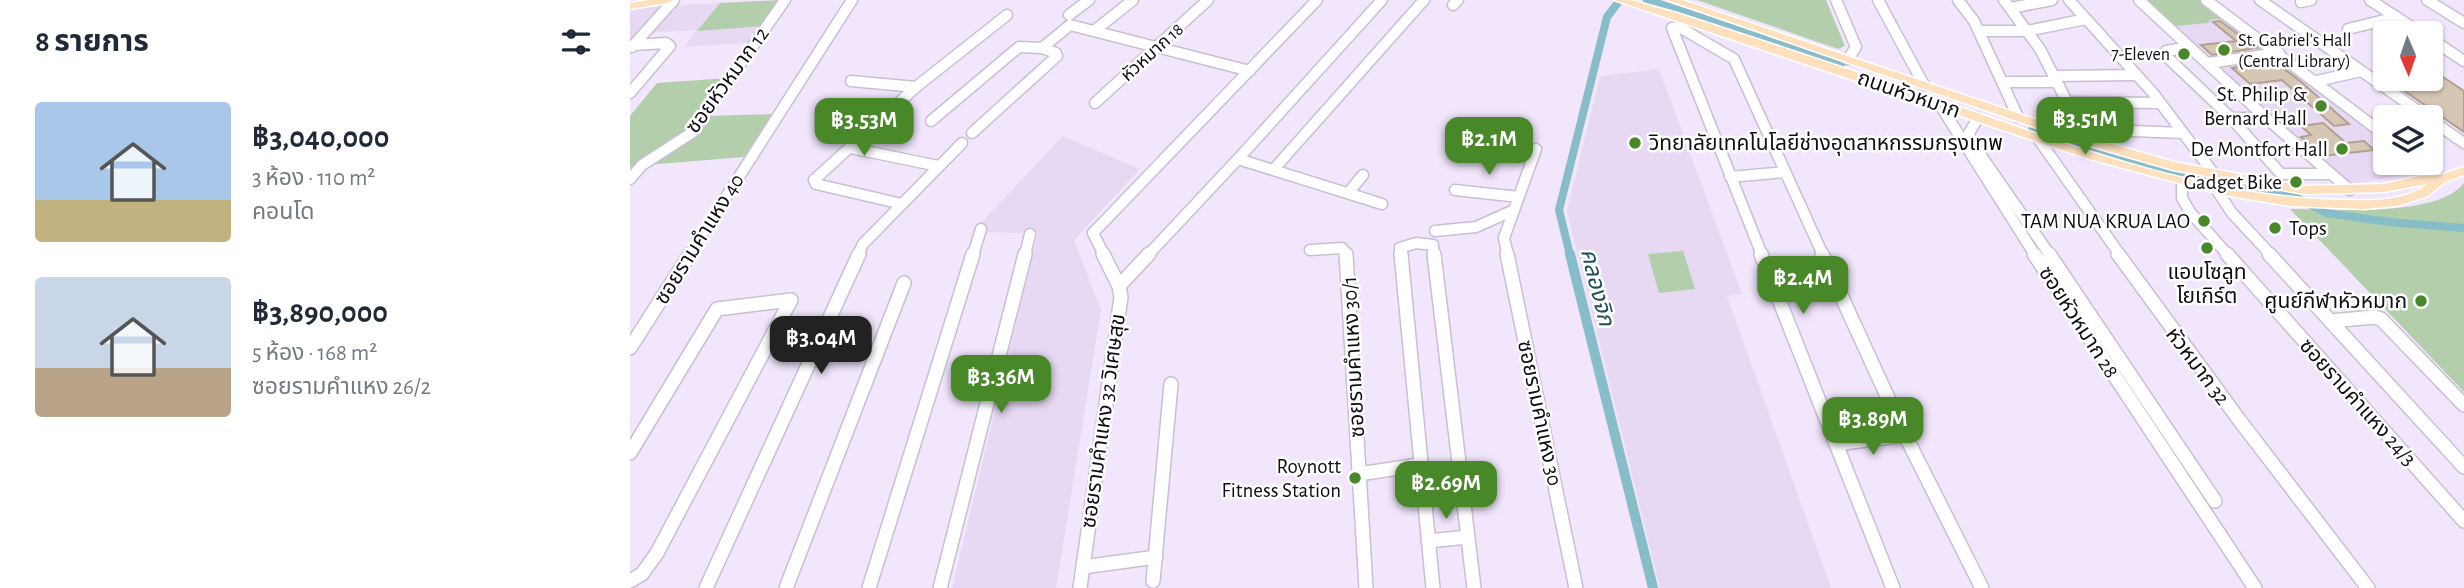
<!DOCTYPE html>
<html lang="th">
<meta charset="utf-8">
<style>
body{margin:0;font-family:"Alegreya Sans","Noto Sans Thai",sans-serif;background:#f6f6f7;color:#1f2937;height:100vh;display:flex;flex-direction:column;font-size:26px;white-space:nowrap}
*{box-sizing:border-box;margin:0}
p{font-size:23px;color:#747a83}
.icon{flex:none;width:38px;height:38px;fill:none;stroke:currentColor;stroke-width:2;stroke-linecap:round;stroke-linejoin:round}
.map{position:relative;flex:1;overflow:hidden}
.details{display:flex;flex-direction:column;background:#fff;width:630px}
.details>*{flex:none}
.needle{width:46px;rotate:178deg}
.fabs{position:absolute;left:1743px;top:21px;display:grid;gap:14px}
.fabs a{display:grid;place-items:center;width:70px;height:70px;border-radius:7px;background:#fff;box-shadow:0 2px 5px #0004;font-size:35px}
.price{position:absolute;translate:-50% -60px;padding:0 16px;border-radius:14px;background:#498829;color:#fff;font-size:23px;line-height:46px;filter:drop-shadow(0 2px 4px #0008)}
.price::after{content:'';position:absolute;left:50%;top:42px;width:21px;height:16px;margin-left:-10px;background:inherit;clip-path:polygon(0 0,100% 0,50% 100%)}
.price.current{background:#222;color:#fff}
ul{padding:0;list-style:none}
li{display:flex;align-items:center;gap:21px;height:175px;padding:0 35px}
li span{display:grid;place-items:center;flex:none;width:196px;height:140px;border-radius:7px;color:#555}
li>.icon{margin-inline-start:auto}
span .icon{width:84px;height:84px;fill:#fffc;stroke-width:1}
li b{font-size:30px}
h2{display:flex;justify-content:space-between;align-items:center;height:84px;padding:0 35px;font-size:30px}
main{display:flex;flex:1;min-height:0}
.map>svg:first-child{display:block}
.built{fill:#e7d8f3}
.green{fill:#b2ceab}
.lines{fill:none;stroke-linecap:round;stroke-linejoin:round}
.canal-far1{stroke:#87bdc8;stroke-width:8}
.canal{stroke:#87bdc8;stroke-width:10}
.building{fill:#d6c6b4;stroke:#b0a08f;stroke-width:2}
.minor-far1-casing{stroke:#c9bfd3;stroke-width:13}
.minor-casing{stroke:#c9bfd3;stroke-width:16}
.major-casing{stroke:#fff;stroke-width:3}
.minor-far1{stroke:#fff;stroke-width:10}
.minor{stroke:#fff;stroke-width:13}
.major{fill:#fde0be;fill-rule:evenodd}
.poi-dot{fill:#498829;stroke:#fff;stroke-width:2.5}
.labels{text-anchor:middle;stroke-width:5;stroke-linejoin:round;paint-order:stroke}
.far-poi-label{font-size:18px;fill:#110d14;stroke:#fff;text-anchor:start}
.far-street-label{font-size:18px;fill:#110d14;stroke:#fff}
.street-label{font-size:21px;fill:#110d14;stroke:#fff}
.poi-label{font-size:21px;fill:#110d14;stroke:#fff;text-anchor:end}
.water-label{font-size:23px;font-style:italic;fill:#1e4e57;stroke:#fff}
</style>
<main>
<section class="details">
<h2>8 รายการ<svg class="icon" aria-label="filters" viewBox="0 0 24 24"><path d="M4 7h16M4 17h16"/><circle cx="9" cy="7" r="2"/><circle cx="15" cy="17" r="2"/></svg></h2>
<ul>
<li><span style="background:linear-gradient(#a9c7e8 70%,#c2b280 0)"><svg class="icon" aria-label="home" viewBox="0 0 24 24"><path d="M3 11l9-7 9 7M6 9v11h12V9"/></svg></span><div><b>฿3,040,000</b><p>3 ห้อง · 110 m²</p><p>คอนโด</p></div></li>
<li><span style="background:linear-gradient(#c9d6e8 65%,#b9a48a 0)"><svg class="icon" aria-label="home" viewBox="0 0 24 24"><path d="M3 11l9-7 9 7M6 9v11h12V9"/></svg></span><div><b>฿3,890,000</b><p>5 ห้อง · 168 m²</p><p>ซอยรามคำแหง 26/2</p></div></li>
</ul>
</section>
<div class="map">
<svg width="1834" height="588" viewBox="0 0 1834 588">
<rect width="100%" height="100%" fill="#f1e6fc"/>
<g class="built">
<polygon points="1515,0 1572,0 1681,80 1755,140 1755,163 1783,163 1794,172 1713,185"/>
<polygon points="90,3 68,30 135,26 124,42 54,47 67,30 10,33 0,45 0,8"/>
<polygon points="1029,69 1112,294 1097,296 1201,588 1030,588 937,211 970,76"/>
<polygon points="433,136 510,169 444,240 471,310 426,588 322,588 408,233 342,232"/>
</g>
<g class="green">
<polygon points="152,0 135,26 67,31 90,3"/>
<polygon points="1067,0 1196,0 1215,46 1208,49"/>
<polygon points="1516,0 1570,0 1594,18 1580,20 1578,23 1546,26"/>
<polygon points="98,78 53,137 0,168 0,116 27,83"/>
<polygon points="145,114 114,157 16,165 64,138 80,116"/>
<path d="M1834,183V392L1660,209C1702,209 1808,218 1834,183Z"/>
<polygon points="1053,251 1065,289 1029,293 1018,254"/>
</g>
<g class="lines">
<g class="canal-far1">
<polyline points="1017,0 1212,63"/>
<polyline points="1402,129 1511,164 1666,197 1696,213 1759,222 1834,228"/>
<polyline points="940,255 929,210 977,17 990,0"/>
</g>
<polyline class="canal" points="940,254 1023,588"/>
</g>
<g class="building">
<polygon points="1590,21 1627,48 1582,55 1571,45 1606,41 1583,22"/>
<polygon points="1645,62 1670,81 1719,124 1704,126 1652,80 1620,84 1602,68"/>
<polygon points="1801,69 1834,91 1834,132 1757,79 1801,79"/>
<polygon points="1693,123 1716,143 1734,141 1744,150 1693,156 1671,137 1681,135 1671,126"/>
</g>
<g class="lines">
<defs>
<g id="minor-far1">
<polyline points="1206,0 1226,47 1218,59"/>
<polyline points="1248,0 1294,85"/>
<polyline points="1328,0 1344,21 1388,117"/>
<polyline points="1374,0 1410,49 1457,141"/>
<polyline points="1439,0 1523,93 1584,174"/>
<polyline points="1509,0 1636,118 1720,190"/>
<polyline points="1576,0 1755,135"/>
<polyline points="1630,0 1797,117"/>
<polyline points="1740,0 1791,33"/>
<polyline points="1797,0 1834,23"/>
<polyline points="1671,2 1681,0"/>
<polyline points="823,5 828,0"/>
<polyline points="1381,8 1422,0"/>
<polyline points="439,15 459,0"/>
<polyline points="1718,29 1767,17"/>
<polyline points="464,31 503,0"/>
<polyline points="1349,31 1397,31 1456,19"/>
<polyline points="1801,39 1834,61"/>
<polyline points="2,47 44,0"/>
<polyline points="1560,47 1536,51 1534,54 1601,118 1636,118"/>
<polyline points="1752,57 1755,57"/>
<polyline points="1578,63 1649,53"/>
<polyline points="1423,76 1506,75"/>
<polyline points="221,81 286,87"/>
<polyline points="1687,81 1731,71"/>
<polyline points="1372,82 1426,82"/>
<polyline points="0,93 40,46 36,43 4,45"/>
<polyline points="1437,102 1530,103"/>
<polyline points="465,103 578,0"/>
<polyline points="1310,105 1405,255"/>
<polyline points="1348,118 1339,133 1341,141 1420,255"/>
<polyline points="1601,118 1651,174 1698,174"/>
<polyline points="1801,120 1834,143"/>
<polyline points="215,121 245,125"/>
<polyline points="301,121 389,47 412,48"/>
<polyline points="1451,129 1553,133"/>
<polyline points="342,133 427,56 426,53 412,48 440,25 620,71"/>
<polyline points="1407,137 1490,255"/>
<polyline points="221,148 308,166"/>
<polyline points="608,159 752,0"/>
<polyline points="1791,163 1811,179"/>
<polyline points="644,169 794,0"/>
<polyline points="1100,177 1155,172"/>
<polyline points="0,179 12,165 63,132 155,0"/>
<polyline points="1552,182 1552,198 1560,212 1598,255"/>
<polyline points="1586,189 1602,213 1641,255"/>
<polyline points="825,190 889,197"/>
<polyline points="718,193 733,175"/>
<polyline points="272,204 186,184 184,180 286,87 377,15"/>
<polyline points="805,231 846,227 884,210"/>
<polyline points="680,250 712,248 716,255"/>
<polyline points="59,255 222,0"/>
<polyline points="228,255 233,244 332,143"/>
<polyline points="343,255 351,229"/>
<polyline points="395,255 400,234"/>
<polyline points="474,255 463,233 687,0"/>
<polyline points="518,255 608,159 752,204"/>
<polyline points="771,255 770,248 786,243 803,245 804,255"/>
<polyline points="878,255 874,238 906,149"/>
<polyline points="1132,255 1042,28 1049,27 1104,59 1193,255"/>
</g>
<g id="minor">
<polyline points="716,254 736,588"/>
<polyline points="771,254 803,588"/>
<polyline points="804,254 844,588"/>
<polyline points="877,254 946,588"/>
<polyline points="1131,254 1263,588"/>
<polyline points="1192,254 1275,435 1352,588"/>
<polyline points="1404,254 1625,588"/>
<polyline points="1419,254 1585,501"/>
<polyline points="1488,254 1610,421 1738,588"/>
<polyline points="1597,254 1834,521"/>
<polyline points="1639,254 1834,467"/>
<polyline points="489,286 519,254"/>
<polyline points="1701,321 1744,317 1751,319 1834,405"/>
<polyline points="0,348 60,254"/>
<polyline points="1206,444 1275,435"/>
<polyline points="0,453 87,309 161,300 27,553 12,574 0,581"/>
<polyline points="729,474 789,465"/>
<polyline points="798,541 838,537"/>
<polyline points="453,567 526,557"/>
<polyline points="523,581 541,384"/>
<polyline points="76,588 229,254"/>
<polyline points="156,588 274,283"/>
<polyline points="239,588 343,254"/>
<polyline points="310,588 395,254"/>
<polyline points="450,588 491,297 489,286 473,254"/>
</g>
<g id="major">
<polygon points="18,0 43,0 38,3 0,9 0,3"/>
<path d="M984,0H1001L1050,14C1131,40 1211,67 1292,94C1429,140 1569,199 1716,200C1742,201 1776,201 1797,184L1754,192L1674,194L1543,170L1453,144L1037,0H1052L1461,138L1544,162L1674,186L1754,184L1789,176L1810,175L1834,167V175L1815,182L1798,196L1767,206L1734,209L1660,206L1594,195L1459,159Z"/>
</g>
</defs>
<use href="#minor-far1" class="minor-far1-casing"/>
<use href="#minor" class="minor-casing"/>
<use href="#major" class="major-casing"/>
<use href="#minor-far1" class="minor-far1"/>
<use href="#minor" class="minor"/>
<use href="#major" class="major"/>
</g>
<g class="poi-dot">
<circle cx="1594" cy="50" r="7"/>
<circle cx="1554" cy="54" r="7"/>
<circle cx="1691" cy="106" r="7"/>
<circle cx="1005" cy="143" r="7"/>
<circle cx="1712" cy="149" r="7"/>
<circle cx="1666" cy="182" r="7"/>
<circle cx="1574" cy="221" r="7"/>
<circle cx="1645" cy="228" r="7"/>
<circle cx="1577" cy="248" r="7"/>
<circle cx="1791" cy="301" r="7"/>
<circle cx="725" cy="478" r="7"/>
</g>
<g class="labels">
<g class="far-poi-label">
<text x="1608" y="46">St. Gabriel's Hall<tspan x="1608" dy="21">(Central Library)</tspan></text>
<text x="1540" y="60" text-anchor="end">7-Eleven</text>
</g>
<g class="far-street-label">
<text transform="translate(522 52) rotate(-42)" y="6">หัวหมาก 18</text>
</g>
<g class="street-label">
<text transform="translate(97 80) rotate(-54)" y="7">ซอยหัวหมาก 12</text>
<text transform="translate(1279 94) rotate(19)" y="7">ถนนหัวหมาก</text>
<text transform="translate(69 239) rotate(-58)" y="7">ซอยรามคำแหง 40</text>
<text transform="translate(1449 322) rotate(57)" y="7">ซอยหัวหมาก 28</text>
<text transform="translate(723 357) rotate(-93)" y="7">ซอยรามคำแหง 30/1</text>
<text transform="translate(1568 366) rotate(53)" y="7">หัวหมาก 32</text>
<text transform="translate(1728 402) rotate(48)" y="7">ซอยรามคำแหง 24/3</text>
<text transform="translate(910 413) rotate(78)" y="7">ซอยรามคำแหง 30</text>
<text transform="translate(473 421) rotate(-82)" y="7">ซอยรามคำแหง 32 วิเศษสุข</text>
</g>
<g class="poi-label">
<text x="1677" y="101">St. Philip &amp;<tspan x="1677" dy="24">Bernard Hall</tspan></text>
<text x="1019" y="150" text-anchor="start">วิทยาลัยเทคโนโลยีช่างอุตสาหกรรมกรุงเทพ</text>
<text x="1698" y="156">De Montfort Hall</text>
<text x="1652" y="189">Gadget Bike</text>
<text x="1560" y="228">TAM NUA KRUA LAO</text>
<text x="1659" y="235" text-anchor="start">Tops</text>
<text x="1577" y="279" text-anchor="middle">แอบโซลูท<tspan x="1577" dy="24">โยเกิร์ต</tspan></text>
<text x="1777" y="308">ศูนย์กีฬาหัวหมาก</text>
<text x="711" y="473">Roynott<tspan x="711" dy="24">Fitness Station</tspan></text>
</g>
<g class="water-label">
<text transform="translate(968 287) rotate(76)" y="8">คลองจิก</text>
</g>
</g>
</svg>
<div class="fabs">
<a><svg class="needle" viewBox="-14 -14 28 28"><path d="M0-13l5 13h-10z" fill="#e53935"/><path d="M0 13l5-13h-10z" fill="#747a83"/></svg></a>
<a><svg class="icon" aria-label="layers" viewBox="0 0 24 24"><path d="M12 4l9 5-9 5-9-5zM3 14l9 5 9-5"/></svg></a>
</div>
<b class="price" style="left:1455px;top:157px">฿3.51M</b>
<b class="price" style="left:234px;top:158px">฿3.53M</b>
<b class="price" style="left:859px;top:177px">฿2.1M</b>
<b class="price" style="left:1173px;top:316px">฿2.4M</b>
<b class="price current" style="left:191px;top:376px">฿3.04M</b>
<b class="price" style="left:371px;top:415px">฿3.36M</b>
<b class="price" style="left:1243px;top:457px">฿3.89M</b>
<b class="price" style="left:816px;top:521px">฿2.69M</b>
</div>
</main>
